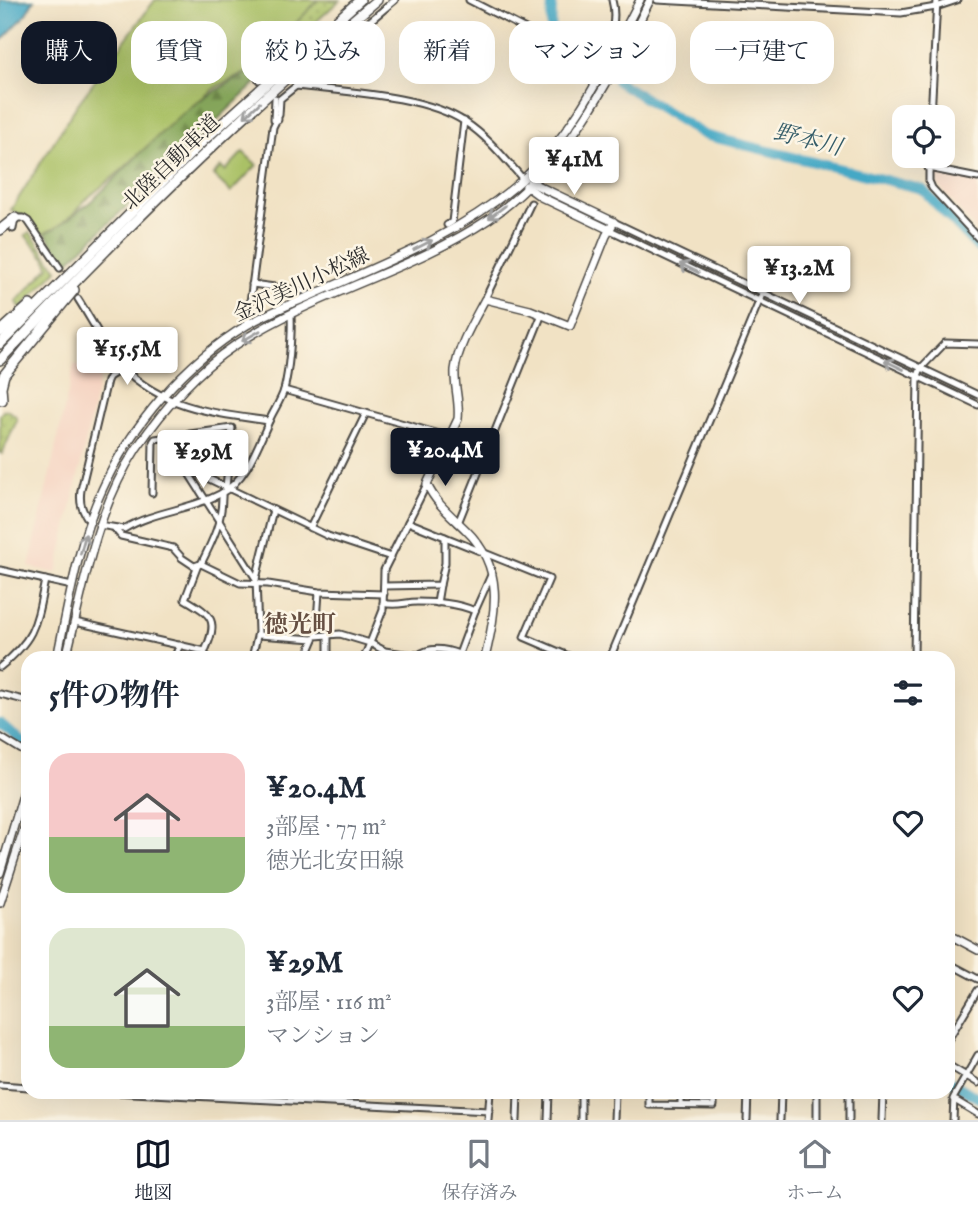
<!DOCTYPE html>
<html lang="ja">
<meta charset="utf-8">
<style>
body{margin:0;font-family:"IM FELL English","Noto Serif JP",serif;background:#f6f6f7;color:#1f2937;height:100vh;display:flex;flex-direction:column;font-size:26px;white-space:nowrap}
*{box-sizing:border-box;margin:0}
p{font-size:23px;color:#747a83}
.icon{flex:none;width:38px;height:38px;fill:none;stroke:currentColor;stroke-width:2;stroke-linecap:round;stroke-linejoin:round}
.map{position:relative;flex:1;overflow:hidden}
.panel{position:absolute;left:21px;top:651px;width:934px;height:448px;display:flex;flex-direction:column;background:#fff;border-radius:21px;box-shadow:0 7px 28px #0002}
.panel>*{flex:none}
.guide{position:absolute;left:21px;top:21px;width:936px;height:63px;display:flex;gap:14px}
.buttons{position:absolute;left:892px;top:105px;display:grid;gap:14px}
.buttons a{display:grid;place-items:center;width:63px;height:63px;border-radius:14px;background:#fff;box-shadow:0 7px 28px #0002;font-size:35px}
.price{position:absolute;translate:-50% -60px;padding:0 16px;border-radius:7px;background:#fff;color:#222;font-size:23px;line-height:46px;filter:drop-shadow(0 2px 4px #0008)}
.price::after{content:'';position:absolute;left:50%;top:42px;width:21px;height:16px;margin-left:-10px;background:inherit;clip-path:polygon(0 0,100% 0,50% 100%)}
.price.current{background:#111827;color:#fff}
ul{padding:0;list-style:none}
li{display:flex;align-items:center;gap:21px;height:175px;padding:0 28px}
li span{display:grid;place-items:center;flex:none;width:196px;height:140px;border-radius:21px;color:#555}
li>.icon{margin-inline-start:auto}
span .icon{width:84px;height:84px;fill:#fffc;stroke-width:1}
li b{font-size:30px}
h2{display:flex;justify-content:space-between;align-items:center;height:84px;padding:0 28px;font-size:30px}
.pill{padding:0 24px;border-radius:21px;background:#fff;box-shadow:0 7px 28px #0002;font-size:24px;line-height:63px}
.pill.current{background:#111827;color:#fff}
.tab-bar{display:flex;justify-content:space-around;align-items:center;height:98px;border-top:2px solid #e0e1e3;background:#fff;font-size:19px;color:#747a83}
.tab-bar a{display:grid;justify-items:center;gap:4px}
.tab-bar .current{color:#111827}
.map>svg:first-child{display:block}
.built{fill:#f5d3c1}
.grass{fill:url(#grass-dots);stroke:#6a7648;stroke-width:2}
.forest{fill:url(#forest-firs);stroke:#596943;stroke-width:2}
.park{fill:#aac166;stroke:#6a7648;stroke-width:2}
.water{fill:#45a8c5;stroke:#386a78;stroke-width:2}
.lines{fill:none;stroke-linecap:round;stroke-linejoin:round}
.river{stroke:#45a8c5;stroke-width:10}
.minor-casing{stroke:#494642;stroke-width:9}
.major-casing{stroke:#494642;stroke-width:10}
.highway-casing{stroke:#494642;stroke-width:12}
.minor{stroke:#fff;stroke-width:5}
.major{stroke:#fff;stroke-width:7}
.highway{stroke:#fff;stroke-width:9}
.oneway{stroke:#a0a0a0}
.labels{text-anchor:middle;stroke-width:5;stroke-linejoin:round;paint-order:stroke}
.street-label{font-size:21px;fill:#2b2b2b;stroke:#fcf5e5}
.water-label{font-size:23px;font-style:italic;fill:#355d69;stroke:#fcf5e5}
.quarter-label{font-size:24px;font-weight:bold;fill:#665043;stroke:#fcf5e5}
</style>
<div class="map">
<svg width="978" height="1120" viewBox="0 0 978 1120">
<defs>
<pattern id="grass-dots" width="8" height="8" patternUnits="userSpaceOnUse" patternTransform="scale(1.75)"><rect width="8" height="8" fill="#aac166"/><path d="M2 2h.1M6 6h.1" fill="none" stroke="#8b9d54" stroke-width="1.8" stroke-linecap="round"/></pattern>
<pattern id="forest-firs" width="22" height="20" patternUnits="userSpaceOnUse" patternTransform="scale(1.75)"><rect width="22" height="20" fill="#87a75b"/><path d="M5 1l3.5 6h-7zM16 11l3.5 6h-7z" fill="#6f884b"/></pattern>
</defs>
<rect width="100%" height="100%" fill="#fcf5e5"/>
<filter id="ink" filterUnits="userSpaceOnUse"><feTurbulence type="fractalNoise" baseFrequency=".0143" numOctaves="2"/><feDisplacementMap in="SourceGraphic" scale="14" xChannelSelector="R" yChannelSelector="G"/><feConvolveMatrix kernelMatrix="1 2 1 2 8 2 1 2 1" color-interpolation-filters="sRGB"/></filter>
<filter id="wash" filterUnits="userSpaceOnUse"><feTurbulence type="fractalNoise" baseFrequency=".00686" numOctaves="4" result="noise"/><feDisplacementMap in="SourceGraphic" scale="28" xChannelSelector="R" yChannelSelector="G"/><feGaussianBlur stdDeviation="1.57" result="paint"/><feColorMatrix in="noise" values="0 0 0 0 0 0 0 0 0 0 0 0 0 0 0 0 0 1.4 0 .05"/><feComposite in="paint" operator="in"/></filter>
<g filter="url(#wash)">
<rect width="100%" height="100%" fill="#f1e2c4"/>
<g class="built">
<polygon points="934,171 978,180 978,233 938,185"/>
<polygon points="74,365 101,371 57,573 29,567"/>
</g>
<g class="grass">
<polygon points="318,0 340,0 273,61 266,53"/>
<polygon points="30,232 57,270 21,308 16,302 49,267 46,259 25,235"/>
<polygon points="8,410 17,417 17,420 2,454 0,453 0,415 3,411"/>
</g>
<path class="forest" d="M252,70L257,82L66,264L45,233C98,206 134,154 179,116C200,98 228,84 252,70Z"/>
<g class="park">
<path d="M155,0H318L250,71L216,87L178,117L123,169L84,201L77,211L57,227L41,235C33,222 25,216 11,210L77,105Z"/>
<polygon points="243,152 257,165 231,192 213,175 221,167 225,171"/>
</g>
<polygon class="water" points="0,0 34,0 24,17 0,42"/>
<g class="lines">
<g class="river">
<polyline points="552,0 551,38 593,66"/>
<polyline points="617,81 704,135 922,189 978,248"/>
<polyline points="0,723 28,747"/>
<polyline points="948,1080 978,1098"/>
</g>
</g>
</g>
<g filter="url(#ink)">
<g class="lines">
<defs>
<g id="minor">
<path d="M469,0L545,39L593,71C606,49 619,26 612,0"/>
<polyline points="657,0 901,13 936,7 957,0"/>
<polyline points="252,64 259,80"/>
<polyline points="296,86 301,79 395,0"/>
<polyline points="275,98 274,119 278,120"/>
<polyline points="931,117 937,0"/>
<polyline points="929,156 929,181 932,188 978,238"/>
<polyline points="928,168 978,178"/>
<polyline points="614,222 978,395"/>
<polyline points="447,225 452,222 464,121"/>
<polyline points="13,229 15,218 23,218 28,221 60,268"/>
<polyline points="610,230 978,405"/>
<polyline points="252,284 305,291"/>
<path d="M78,299C91,319 107,351 123,368C165,409 214,413 269,421"/>
<polyline points="485,299 531,203"/>
<path d="M247,325L273,127L279,115L280,99L296,86C346,92 424,95 465,122C488,137 505,159 523,179"/>
<polyline points="284,390 450,437"/>
<polyline points="165,436 256,579 258,632 252,658"/>
<polyline points="184,467 328,536 391,557"/>
<polyline points="152,493 153,442 155,439 232,428 226,487"/>
<path d="M90,522C82,511 79,503 81,490L107,381L109,377L123,368"/>
<polyline points="458,523 542,314"/>
<path d="M99,525L124,529C154,511 190,510 220,494C247,480 258,445 270,419C274,410 281,400 284,390C289,371 292,335 291,315"/>
<polyline points="310,528 366,413"/>
<polyline points="115,529 121,536 173,548 182,558 194,566 201,564 240,583 268,584 319,592 384,594"/>
<polyline points="445,537 549,579 524,637 573,658"/>
<path d="M201,564C213,540 223,520 222,493"/>
<path d="M198,565L185,599C214,616 218,621 205,651"/>
<polyline points="0,570 72,586"/>
<polyline points="256,579 273,510"/>
<polyline points="384,586 440,585 445,563 445,537 408,522"/>
<polyline points="319,592 316,636 340,634 370,643 364,658"/>
<path d="M383,603C396,607 405,602 417,602C437,602 457,603 475,611L491,575"/>
<polyline points="437,603 440,585"/>
<polyline points="75,622 205,651 204,654 209,658"/>
<polyline points="258,635 314,639"/>
<polyline points="328,635 328,658"/>
<path d="M404,654L419,655C430,646 446,649 459,654L458,658"/>
<polyline points="459,654 475,611"/>
<polyline points="174,658 180,645"/>
<polyline points="306,658 314,639"/>
<polyline points="403,658 404,654 385,651 370,643 383,610 384,570 427,484"/>
<polyline points="610,658 763,292"/>
<polyline points="914,658 918,376 921,368 945,343 978,344"/>
<path d="M0,667C36,638 36,624 45,580"/>
<polyline points="0,694 28,701"/>
<polyline points="0,737 28,754"/>
<polyline points="948,963 978,979"/>
<polyline points="948,1040 978,990"/>
<polyline points="948,1065 978,1083"/>
<polyline points="0,1085 28,1087"/>
<polyline points="113,1092 489,1111"/>
<polyline points="649,1092 649,1105 714,1106 714,1092"/>
<polyline points="953,1099 978,1114"/>
<polyline points="681,1105 681,1092"/>
<polyline points="488,1120 490,1092"/>
<polyline points="517,1120 518,1092"/>
<polyline points="548,1120 549,1092"/>
<polyline points="581,1120 581,1092"/>
<polyline points="614,1120 615,1092"/>
<polyline points="747,1120 748,1092"/>
<polyline points="780,1120 781,1092"/>
<polyline points="817,1120 817,1092"/>
<polyline points="849,1120 849,1092"/>
<polyline points="882,1120 883,1092"/>
<polyline points="953,1120 954,1097 978,1055"/>
</g>
<g id="major">
<polyline points="526,186 541,197 610,230"/>
<path d="M57,658C69,602 78,542 102,490C131,425 185,362 247,325C269,312 295,303 319,292C387,262 456,235 514,187C573,138 605,67 640,0"/>
<path d="M66,658C84,586 95,512 136,449C162,411 195,372 234,346C313,293 410,272 489,219C565,167 611,80 650,0"/>
<path d="M485,658C496,611 505,568 466,530C452,516 435,503 427,484L458,419C460,402 454,387 455,370C458,346 474,320 485,299L530,310L570,326L606,236L614,222L530,182"/>
<polyline points="0,873 28,778"/>
<polyline points="0,903 28,817"/>
<polyline points="948,934 978,950"/>
</g>
<g id="highway">
<polyline points="0,230 15,218"/>
<polyline points="0,332 30,305"/>
<polyline points="0,344 203,141 360,0"/>
<path d="M0,360C119,234 243,111 377,0"/>
<polyline points="2,400 1,387 4,375 74,290"/>
</g>
</defs>
<use href="#minor" class="minor-casing"/>
<use href="#major" class="major-casing"/>
<use href="#highway" class="highway-casing"/>
<use href="#minor" class="minor"/>
<use href="#major" class="major"/>
<use href="#highway" class="highway"/>
</g>
<defs><path id="oneway-shaft" d="M-6 0H5M1.5-3L5.5 0L1.5 3" fill="none" stroke-width="1.6" stroke-linecap="round" stroke-linejoin="round" transform="scale(1.75)"/></defs>
<g class="oneway">
<use href="#oneway-shaft" transform="translate(252 110) rotate(137)"/>
<use href="#oneway-shaft" transform="translate(497 212) rotate(143)"/>
<use href="#oneway-shaft" transform="translate(423 245) rotate(-27)"/>
<use href="#oneway-shaft" transform="translate(689 268) rotate(-154)"/>
<use href="#oneway-shaft" transform="translate(251 336) rotate(150)"/>
<use href="#oneway-shaft" transform="translate(894 365) rotate(-155)"/>
<use href="#oneway-shaft" transform="translate(83 544) rotate(-75)"/>
</g>
</g>
<g class="labels">
<g class="street-label">
<text transform="translate(171 162) rotate(-44)" y="7">北陸自動車道</text>
<text transform="translate(301 284) rotate(-25)" y="7">金沢美川小松線</text>
</g>
<g class="water-label">
<text transform="translate(808 139) rotate(14)" y="8">野本川</text>
</g>
<g class="quarter-label">
<text x="300" y="632">徳光町</text>
</g>
</g>
</svg>
<div class="buttons">
<a><svg class="icon" aria-label="locate" viewBox="0 0 24 24"><circle cx="12" cy="12" r="6"/><path d="M12 2v4M12 18v4M2 12h4M18 12h4"/></svg></a>
</div>
<b class="price" style="left:574px;top:197px">¥41M</b>
<b class="price" style="left:799px;top:306px">¥13.2M</b>
<b class="price" style="left:127px;top:387px">¥15.5M</b>
<b class="price current" style="left:445px;top:488px">¥20.4M</b>
<b class="price" style="left:203px;top:490px">¥29M</b>
<div class="guide">
<a class="pill current">購入</a>
<a class="pill">賃貸</a>
<a class="pill">絞り込み</a>
<a class="pill">新着</a>
<a class="pill">マンション</a>
<a class="pill">一戸建て</a>
</div>
<section class="panel">
<h2>5件の物件<svg class="icon" aria-label="filters" viewBox="0 0 24 24"><path d="M4 7h16M4 17h16"/><circle cx="9" cy="7" r="2"/><circle cx="15" cy="17" r="2"/></svg></h2>
<ul>
<li><span style="background:linear-gradient(#f6c9c9 60%,#8fb573 0)"><svg class="icon" aria-label="home" viewBox="0 0 24 24"><path d="M3 11l9-7 9 7M6 9v11h12V9"/></svg></span><div><b>¥20.4M</b><p>3部屋 · 77 m²</p><p>徳光北安田線</p></div><svg class="icon" aria-label="heart" viewBox="0 0 24 24"><path d="M12 20l-8-8c-3-5 5-10 8-4 3-6 11-1 8 4z"/></svg></li>
<li><span style="background:linear-gradient(#dfe7d0 70%,#8fb573 0)"><svg class="icon" aria-label="home" viewBox="0 0 24 24"><path d="M3 11l9-7 9 7M6 9v11h12V9"/></svg></span><div><b>¥29M</b><p>3部屋 · 116 m²</p><p>マンション</p></div><svg class="icon" aria-label="heart" viewBox="0 0 24 24"><path d="M12 20l-8-8c-3-5 5-10 8-4 3-6 11-1 8 4z"/></svg></li>
</ul>
</section>
</div>
<nav class="tab-bar">
<a class="current"><svg class="icon" aria-label="map" viewBox="0 0 24 24"><path d="M3 6l6-2 6 2 6-2v14l-6 2-6-2-6 2zM9 4v14M15 6v14"/></svg>地図</a>
<a><svg class="icon" aria-label="saved" viewBox="0 0 24 24"><path d="M7 4h10v16l-5-4-5 4z"/></svg>保存済み</a>
<a><svg class="icon" aria-label="home" viewBox="0 0 24 24"><path d="M3 11l9-7 9 7M6 9v11h12V9"/></svg>ホーム</a>
</nav>
